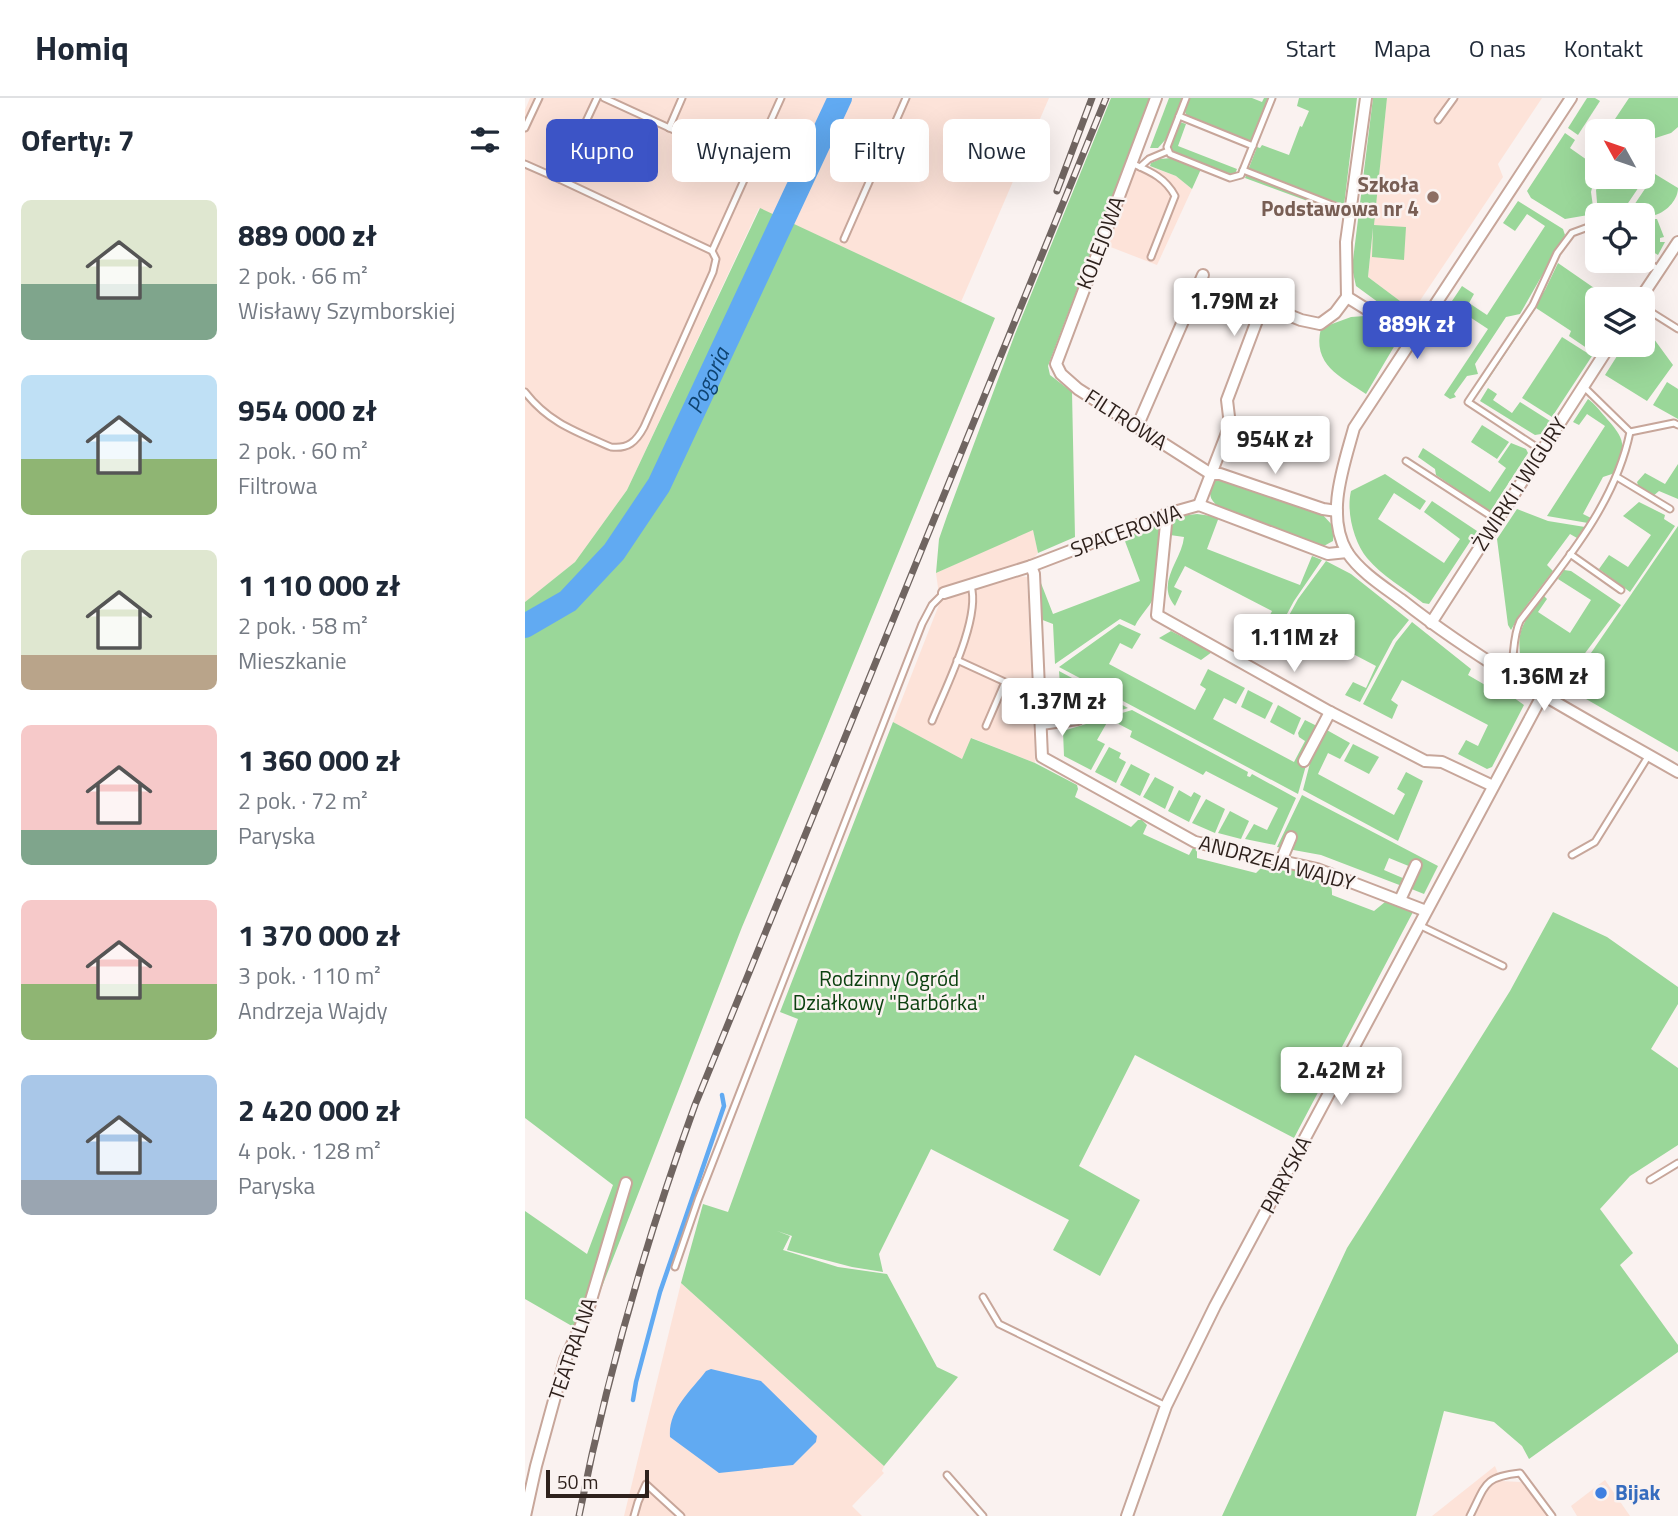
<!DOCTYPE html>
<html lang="pl">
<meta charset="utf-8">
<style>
body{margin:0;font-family:"Titillium Web",sans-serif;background:#f2f2f3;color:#1f2937;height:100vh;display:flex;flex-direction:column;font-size:26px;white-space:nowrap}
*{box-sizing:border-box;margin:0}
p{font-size:23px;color:#747a83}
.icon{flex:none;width:38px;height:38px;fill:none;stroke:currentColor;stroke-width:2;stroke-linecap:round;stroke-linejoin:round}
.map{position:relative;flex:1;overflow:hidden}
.side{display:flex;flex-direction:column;background:#fff;width:525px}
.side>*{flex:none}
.banner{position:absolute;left:21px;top:21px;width:665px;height:63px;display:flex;gap:14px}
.needle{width:46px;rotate:310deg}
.fabs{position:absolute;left:1060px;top:21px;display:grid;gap:14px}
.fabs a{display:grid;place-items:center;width:70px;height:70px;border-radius:10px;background:#fff;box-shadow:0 7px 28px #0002;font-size:35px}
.scale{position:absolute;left:21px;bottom:18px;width:103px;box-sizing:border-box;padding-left:7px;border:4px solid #2e211c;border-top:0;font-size:19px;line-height:24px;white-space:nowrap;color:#2e211c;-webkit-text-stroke:5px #faf2f0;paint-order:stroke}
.price{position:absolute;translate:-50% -60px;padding:0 16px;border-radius:7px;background:#fff;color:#222;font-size:23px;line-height:46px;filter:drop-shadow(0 2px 4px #0008)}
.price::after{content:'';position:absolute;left:50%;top:42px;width:21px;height:16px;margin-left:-10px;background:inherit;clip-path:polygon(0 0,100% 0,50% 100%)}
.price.on{background:#3c54c6;color:#fff}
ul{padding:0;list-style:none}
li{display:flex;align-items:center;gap:21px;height:175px;padding:0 21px}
li span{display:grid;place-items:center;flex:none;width:196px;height:140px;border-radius:10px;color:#555}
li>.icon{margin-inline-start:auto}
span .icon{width:84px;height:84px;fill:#fffc;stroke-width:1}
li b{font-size:30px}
h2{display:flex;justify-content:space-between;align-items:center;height:84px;padding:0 21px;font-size:30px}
.chip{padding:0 24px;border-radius:10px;background:#fff;box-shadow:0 7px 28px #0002;font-size:24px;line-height:63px}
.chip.on{background:#3c54c6;color:#fff}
header{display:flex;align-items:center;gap:42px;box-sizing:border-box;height:98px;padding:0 35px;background:#fff;border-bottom:2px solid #e0e1e3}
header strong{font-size:33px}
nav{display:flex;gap:38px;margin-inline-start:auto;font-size:24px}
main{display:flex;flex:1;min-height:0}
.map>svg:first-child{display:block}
.built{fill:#fde3d9}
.green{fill:#9ad799}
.water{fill:#61aaf2}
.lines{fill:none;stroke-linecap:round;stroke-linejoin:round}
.stream{stroke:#61aaf2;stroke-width:4.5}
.river{stroke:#61aaf2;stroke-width:24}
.service-casing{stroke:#c7a69a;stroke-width:9}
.minor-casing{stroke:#c7a69a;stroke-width:14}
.service{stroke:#fff;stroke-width:5}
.minor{stroke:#fff;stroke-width:10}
.rail-casing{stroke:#706561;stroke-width:7}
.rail{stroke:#faf2f0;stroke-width:4.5;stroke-dasharray:13;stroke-linecap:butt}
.education-dot{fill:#8d6e63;stroke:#faf2f0;stroke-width:2.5}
.shop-dot{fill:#3f7fe0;stroke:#faf2f0;stroke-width:2.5}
.labels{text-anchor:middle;stroke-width:5;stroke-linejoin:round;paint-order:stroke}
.education-label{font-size:21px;font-weight:bold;fill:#785e54;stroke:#faf2f0;text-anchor:end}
.street-label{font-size:21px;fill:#2e211c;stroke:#faf2f0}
.park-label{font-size:21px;fill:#0c4110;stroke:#faf2f0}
.shop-label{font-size:21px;font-weight:bold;fill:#366cbe;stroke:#faf2f0;text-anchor:start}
.water-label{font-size:23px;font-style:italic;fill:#0f4472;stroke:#faf2f0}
</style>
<header>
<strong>Homiq</strong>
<nav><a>Start</a><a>Mapa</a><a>O nas</a><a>Kontakt</a></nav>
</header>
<main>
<section class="side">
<h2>Oferty: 7<svg class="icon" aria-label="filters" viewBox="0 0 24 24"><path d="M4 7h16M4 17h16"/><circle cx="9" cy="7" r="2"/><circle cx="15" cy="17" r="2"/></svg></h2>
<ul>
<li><span style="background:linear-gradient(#dfe7d0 60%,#7fa58c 0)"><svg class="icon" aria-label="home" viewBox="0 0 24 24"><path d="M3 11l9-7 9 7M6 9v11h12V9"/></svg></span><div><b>889 000 zł</b><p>2 pok. · 66 m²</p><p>Wisławy Szymborskiej</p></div></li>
<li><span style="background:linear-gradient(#bfe0f5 60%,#8fb573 0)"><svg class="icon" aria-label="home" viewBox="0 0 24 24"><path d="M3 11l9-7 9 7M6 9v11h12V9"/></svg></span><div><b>954 000 zł</b><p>2 pok. · 60 m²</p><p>Filtrowa</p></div></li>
<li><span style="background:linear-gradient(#dfe7d0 75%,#b9a48a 0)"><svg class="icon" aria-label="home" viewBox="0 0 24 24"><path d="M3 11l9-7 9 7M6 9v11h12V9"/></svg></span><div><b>1 110 000 zł</b><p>2 pok. · 58 m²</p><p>Mieszkanie</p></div></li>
<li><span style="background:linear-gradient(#f6c9c9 75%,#7fa58c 0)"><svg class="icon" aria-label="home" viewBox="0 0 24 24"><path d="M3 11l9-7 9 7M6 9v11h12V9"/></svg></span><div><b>1 360 000 zł</b><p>2 pok. · 72 m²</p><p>Paryska</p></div></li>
<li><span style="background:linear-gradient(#f6c9c9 60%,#8fb573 0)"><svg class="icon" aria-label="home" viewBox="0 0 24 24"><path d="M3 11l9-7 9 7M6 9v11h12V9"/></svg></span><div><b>1 370 000 zł</b><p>3 pok. · 110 m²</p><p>Andrzeja Wajdy</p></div></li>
<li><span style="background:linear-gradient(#a9c7e8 75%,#9aa5b1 0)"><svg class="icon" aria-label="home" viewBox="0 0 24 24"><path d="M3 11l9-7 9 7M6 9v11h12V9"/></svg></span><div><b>2 420 000 zł</b><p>4 pok. · 128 m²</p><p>Paryska</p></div></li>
</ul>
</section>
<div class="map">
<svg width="1153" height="1418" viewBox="0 0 1153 1418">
<rect width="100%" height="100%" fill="#faf2f0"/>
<g class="built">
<polygon points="5,0 524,0 436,204 234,110 102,392 50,464 0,504 0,12"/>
<polygon points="862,0 1017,0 973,66 978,79 888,213 843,179"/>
<polygon points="613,64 651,78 667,91 632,167 583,148"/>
<polygon points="508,431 513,455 493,478 502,479 510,665 447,640 437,661 368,624 415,504 411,475"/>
<polygon points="156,1185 359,1368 357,1373 359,1375 327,1408 337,1418 99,1418"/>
<polygon points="970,1368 976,1383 996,1384 1023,1418 907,1418"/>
<polygon points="1080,1382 1105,1418 1052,1418 1046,1408"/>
</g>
<g class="green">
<polygon points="586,0 625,0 523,268 525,277 547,294 550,439 513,455 508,432 411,475 414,441 422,418 490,236"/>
<polygon points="644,0 658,0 641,41 633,50 625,50"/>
<polygon points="664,0 727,0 737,4 739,0 744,0 728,42 725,43 662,18 659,12"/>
<polygon points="774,0 832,0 818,116 720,80 732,49 735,50 737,47 764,57 775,28 777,29 784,13 772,8"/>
<polygon points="848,0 862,0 849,127 881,129 879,162 847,159 848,130 843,179 883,209 876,221 831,188 827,170"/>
<polygon points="1062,0 1070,0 1075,3 1053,37 1043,30"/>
<polygon points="1104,0 1153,0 1153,29 1146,35 1118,44 1118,33 1082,33"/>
<polygon points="655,24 661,26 653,48 712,71 710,76 697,74 647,54 644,49"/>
<polygon points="1040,35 1050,42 1045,50 1062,62 1073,47 1073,78 1068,86 1066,94 1069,116 1040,121 1006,100 1002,93"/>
<polygon points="646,60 676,71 667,91 651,78 625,68 626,65 635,61"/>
<polygon points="1118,71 1124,74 1095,117 1073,117 1071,92 1078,79 1118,79"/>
<path d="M1130,76L1153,90C1153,101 1143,112 1133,116C1126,119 1111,116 1103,116Z"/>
<polygon points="993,103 1038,131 1040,137 995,216 981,219 950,266 953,276 942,278 929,296 931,299 925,301 919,297 963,231 925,206 937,188 949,196 944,205 962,217 1020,128 1002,116 990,133 978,125"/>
<polygon points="235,110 470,220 298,638 217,829 59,1235 0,1201 0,1113 62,1156 88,1087 0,1020 0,504 50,464 102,392"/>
<polygon points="1118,121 1132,121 1139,139 1135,140 1135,144 1140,144 1133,157 1118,148"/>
<polygon points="1033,165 1085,201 1073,201 1073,229 1064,242 1074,249 1069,255 1044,238 1046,233 1011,210 951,300 1020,192"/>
<path d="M840,218L844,225L869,242L870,247L841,296C815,278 787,267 796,230L826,219Z"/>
<polygon points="1118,226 1148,267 1122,303 1080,277 1099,247 1118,247"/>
<polygon points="1037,239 1067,258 1027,319 997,300"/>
<polygon points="1142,284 1153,291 1153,321 1128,307"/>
<polygon points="963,290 972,296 968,302 987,315 995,304 1025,323 1016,336 1010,337 955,303"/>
<path d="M1063,301C1070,306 1076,314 1082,321C1102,343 1100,349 1090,375L1078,379L1058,416L1066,420L1063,425L1022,418L1080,328L1062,316L1054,327L1048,324Z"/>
<polygon points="957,327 984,344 972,361 946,344"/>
<polygon points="986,345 1001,351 1003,355 965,414 911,377 910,371 893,359 898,350 965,394 981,370 973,364"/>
<polygon points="1153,366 1153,401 1134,393 1127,399 1114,390 1112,384 1120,375 1140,386"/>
<path d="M860,376L901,403L895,412L869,395L853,421L919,465L935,441L899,414L907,403L952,433L904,506L898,505C880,491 857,478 842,460C829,444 821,414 826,393Z"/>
<path d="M694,381L796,415L809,429L808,443L797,449L694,409C684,402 683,394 688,384Z"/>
<polygon points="1114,404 1140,417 1139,421 1150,428 1105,494 1074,471 1084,457 1103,469 1126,437 1098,418"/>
<polygon points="992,411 1023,423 1060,429 1052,440 1045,436 1022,467 1028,473 995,516 986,532 983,527 972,441"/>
<path d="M672,416L694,419L682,451L775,487L787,458L797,462L769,503L741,555L716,543L725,529L736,535L747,513L660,468L649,489L657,493L650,508C630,485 657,462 659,439L645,437L648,424L654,418Z"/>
<path d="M629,426L637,434L629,499C624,510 615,517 610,528L595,521L530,566L528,526L515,521L514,480L528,516L615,483L598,438Z"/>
<polygon points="1153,428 1153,654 1042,590"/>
<polygon points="801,463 826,476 884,522 868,542 835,604 820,597 828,584 841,590 851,568 765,523 753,544 761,548 754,562 743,556 773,501"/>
<path d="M1039,472L1046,473L1096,507L1034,590L997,569C990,530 997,528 1018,497L1022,501L1013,514L1045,535L1066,502L1033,481Z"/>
<polygon points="887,524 946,571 943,577 967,591 971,587 999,607 967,669 962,671 933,656 941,642 953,648 963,627 877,582 866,602 873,607 867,621 838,606 871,544"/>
<polygon points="594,526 616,536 607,551 595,545 584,566 670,612 681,591 675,587 683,571 720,590 711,606 699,600 688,621 769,664 780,643 774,639 773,635 780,622 792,628 773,696 534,569"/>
<polygon points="646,533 687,554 676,562 634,540"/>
<polygon points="534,573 603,610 542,629 542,626 553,616 537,620"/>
<polygon points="723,592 748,605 740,621 716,609"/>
<polygon points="753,607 776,620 769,637 745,624"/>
<polygon points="607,612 723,674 722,678 725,679 727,676 771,700 750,747 720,741 729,726 742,732 753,710 681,673 678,677 605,639 607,633 584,621 572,642 580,646 566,672 539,658 538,633"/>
<path d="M368,624L437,661L446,640L510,665L552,687L553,691L550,699L606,729L613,722H617L622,727L618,736L664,757L668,750L672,751V760L731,775L740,766C753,769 799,776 805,786C807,789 807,794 807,797L849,813L860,804L888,814L769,1040L610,957L554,1068L615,1102L575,1178L528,1152L544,1122L406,1051L354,1156L358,1174L327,1169L262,1152L267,1138L252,1133L265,1138L258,1152L313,1169L362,1176L412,1269L433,1279L359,1368L156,1185L178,1106L203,1114L273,921L255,914Z"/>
<polygon points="800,631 825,645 815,661 803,655 793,676 869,717 880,696 872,691 881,674 898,683 873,743 778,692 785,665 783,664"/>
<polygon points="828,646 854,659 844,676 819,663"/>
<polygon points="584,649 596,655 594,660 601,664 591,685 570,674"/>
<polygon points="606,666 625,676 615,698 595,687"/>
<polygon points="630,679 649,689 640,711 618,699"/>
<polygon points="654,692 666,699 669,694 676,698 664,724 643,713"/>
<polygon points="777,697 913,768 899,796 884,790 886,769 864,760 859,772 880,781 877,788 796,757 752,749"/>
<polygon points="681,701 700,711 690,735 667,725"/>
<polygon points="705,713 724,723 716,741 693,735"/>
<polygon points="1028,814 1082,839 1153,889 1153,906 1126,951 1153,970 1153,1047 1105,1078 1075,1111 1108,1155 1095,1167 1153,1247 1153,1254 1004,1361 997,1348 969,1324 919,1313 891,1418 697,1418 822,1150 933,976 985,893"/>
</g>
<path class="water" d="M186,1271L236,1283L292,1338L291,1344L268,1367L194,1375L145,1339C143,1312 165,1294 181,1273Z"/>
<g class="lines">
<polyline class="stream" points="108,1302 111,1284 135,1194 199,1008 197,997"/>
<path class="river" id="s1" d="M0,528L43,503L89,454L134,387L315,0"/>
<defs>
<g id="service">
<polyline points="72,0 34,81 187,153 256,0"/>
<polyline points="79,0 225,67"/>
<polyline points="661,0 642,49 645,56 705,80 716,77 747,0"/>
<polyline points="654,18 728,48"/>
<polyline points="913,22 929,0"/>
<polyline points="0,30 14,0"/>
<polyline points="144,30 157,0"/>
<path d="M606,65C624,73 640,79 650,98L626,159"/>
<polyline points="0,66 34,81"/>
<polyline points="615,69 624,61 643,53"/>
<polyline points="718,72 825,114"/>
<polyline points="319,141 381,0"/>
<polyline points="1118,161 1134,172"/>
<polyline points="1118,209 1153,231"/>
<path d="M0,294C24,325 52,334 86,349C103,351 111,344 119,329L188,174L191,161L187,153"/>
<polyline points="1105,334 1149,325 1153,327"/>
<polyline points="1016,352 943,304 1008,207 1032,155 1047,135 1066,128 1073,132"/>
<polyline points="881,363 972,422"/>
<polyline points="1092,379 1145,411"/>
<polyline points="1045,456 1096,492"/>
<polyline points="432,562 480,584 461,628"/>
<path d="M985,577C990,558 987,540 995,523C1039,465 1090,407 1105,334L1058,288"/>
<path d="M407,623C420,591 456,520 446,488"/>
<polyline points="1047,757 1070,744 1124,657"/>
<polyline points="894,827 978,868"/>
<polyline points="1125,1082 1153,1065"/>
<polyline points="150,1169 173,1102 397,526 407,507 419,495"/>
<polyline points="458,1199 474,1226 641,1308"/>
<polyline points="422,1377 458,1418"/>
<polyline points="109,1418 113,1404 121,1386 156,1418"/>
<path d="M945,1418C961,1387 958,1379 995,1375L1027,1418"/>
</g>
<g id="minor">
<polyline points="631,0 531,266 536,276 553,291 686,376 695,376 798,411 812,413"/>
<polyline points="841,0 821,144 822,199 888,240"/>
<path d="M1046,0L829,330C819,367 800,417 822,454C835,474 859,489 878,503C963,570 1059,620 1153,674"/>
<polyline points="1115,201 1153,144"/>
<polyline points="612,329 678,177"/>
<polyline points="674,407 705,327 702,302 734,217 744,209 776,222 795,226 810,215 822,199"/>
<polyline points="642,416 632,517 805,614 900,663 917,664 968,688"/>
<polyline points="506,468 509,476 517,659 670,744 792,771 901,813"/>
<polyline points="419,495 506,468 642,416 674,407 803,456 822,454"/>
<polyline points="906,525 1085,247"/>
<polyline points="516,626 553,621"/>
<polyline points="779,663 805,614"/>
<polyline points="756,763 766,739"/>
<polyline points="875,802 891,767"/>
<polyline points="0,1418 11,1368 40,1262 63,1212 101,1085"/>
<polyline points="602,1418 641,1308 690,1208 1018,596"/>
</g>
</defs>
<use href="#service" class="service-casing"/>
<use href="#minor" class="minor-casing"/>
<use href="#service" class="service"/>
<use href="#minor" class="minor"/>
<defs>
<g id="rail">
<polyline points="532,93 567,0"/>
<path d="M54,1418C82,1277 121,1142 170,1007L581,0"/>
</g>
</defs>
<use href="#rail" class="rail-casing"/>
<use href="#rail" class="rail"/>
</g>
<circle class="education-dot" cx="908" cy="99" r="7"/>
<circle class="shop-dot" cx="1076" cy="1395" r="7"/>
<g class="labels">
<g class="education-label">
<text x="894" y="94">Szkoła<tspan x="894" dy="24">Podstawowa nr 4</tspan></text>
</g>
<g class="street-label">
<text transform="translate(576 145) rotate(-69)" y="7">KOLEJOWA</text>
<text transform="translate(601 322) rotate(33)" y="7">FILTROWA</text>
<text transform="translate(995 386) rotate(-57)" y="7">ŻWIRKI I WIGURY</text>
<text transform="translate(601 433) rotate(-20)" y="7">SPACEROWA</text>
<text transform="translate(752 765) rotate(15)" y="7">ANDRZEJA WAJDY</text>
<text transform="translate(761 1077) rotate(-62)" y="7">PARYSKA</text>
<text transform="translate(48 1251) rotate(-71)" y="7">TEATRALNA</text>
</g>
<g class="park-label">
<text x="364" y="888">Rodzinny Ogród<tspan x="364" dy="24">Działkowy "Barbórka"</tspan></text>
</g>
<g class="shop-label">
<text x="1090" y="1402">Bijak</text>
</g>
<g class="water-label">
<text dy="8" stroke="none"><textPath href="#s1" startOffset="313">Pogoria</textPath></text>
</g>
</g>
</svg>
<div class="fabs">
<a><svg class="needle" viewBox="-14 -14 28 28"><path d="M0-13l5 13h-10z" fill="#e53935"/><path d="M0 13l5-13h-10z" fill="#747a83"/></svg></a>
<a><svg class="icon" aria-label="locate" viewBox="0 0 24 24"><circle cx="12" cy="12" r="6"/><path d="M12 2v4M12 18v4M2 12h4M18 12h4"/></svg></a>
<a><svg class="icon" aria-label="layers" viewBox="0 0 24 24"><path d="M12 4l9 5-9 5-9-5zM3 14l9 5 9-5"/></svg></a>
</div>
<div class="scale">50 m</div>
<b class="price" style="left:709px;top:240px">1.79M zł</b>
<b class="price on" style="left:892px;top:263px">889K zł</b>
<b class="price" style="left:750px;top:378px">954K zł</b>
<b class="price" style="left:769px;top:576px">1.11M zł</b>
<b class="price" style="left:1019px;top:615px">1.36M zł</b>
<b class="price" style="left:537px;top:640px">1.37M zł</b>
<b class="price" style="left:816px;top:1009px">2.42M zł</b>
<div class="banner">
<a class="chip on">Kupno</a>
<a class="chip">Wynajem</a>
<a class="chip">Filtry</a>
<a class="chip">Nowe</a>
</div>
</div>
</main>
